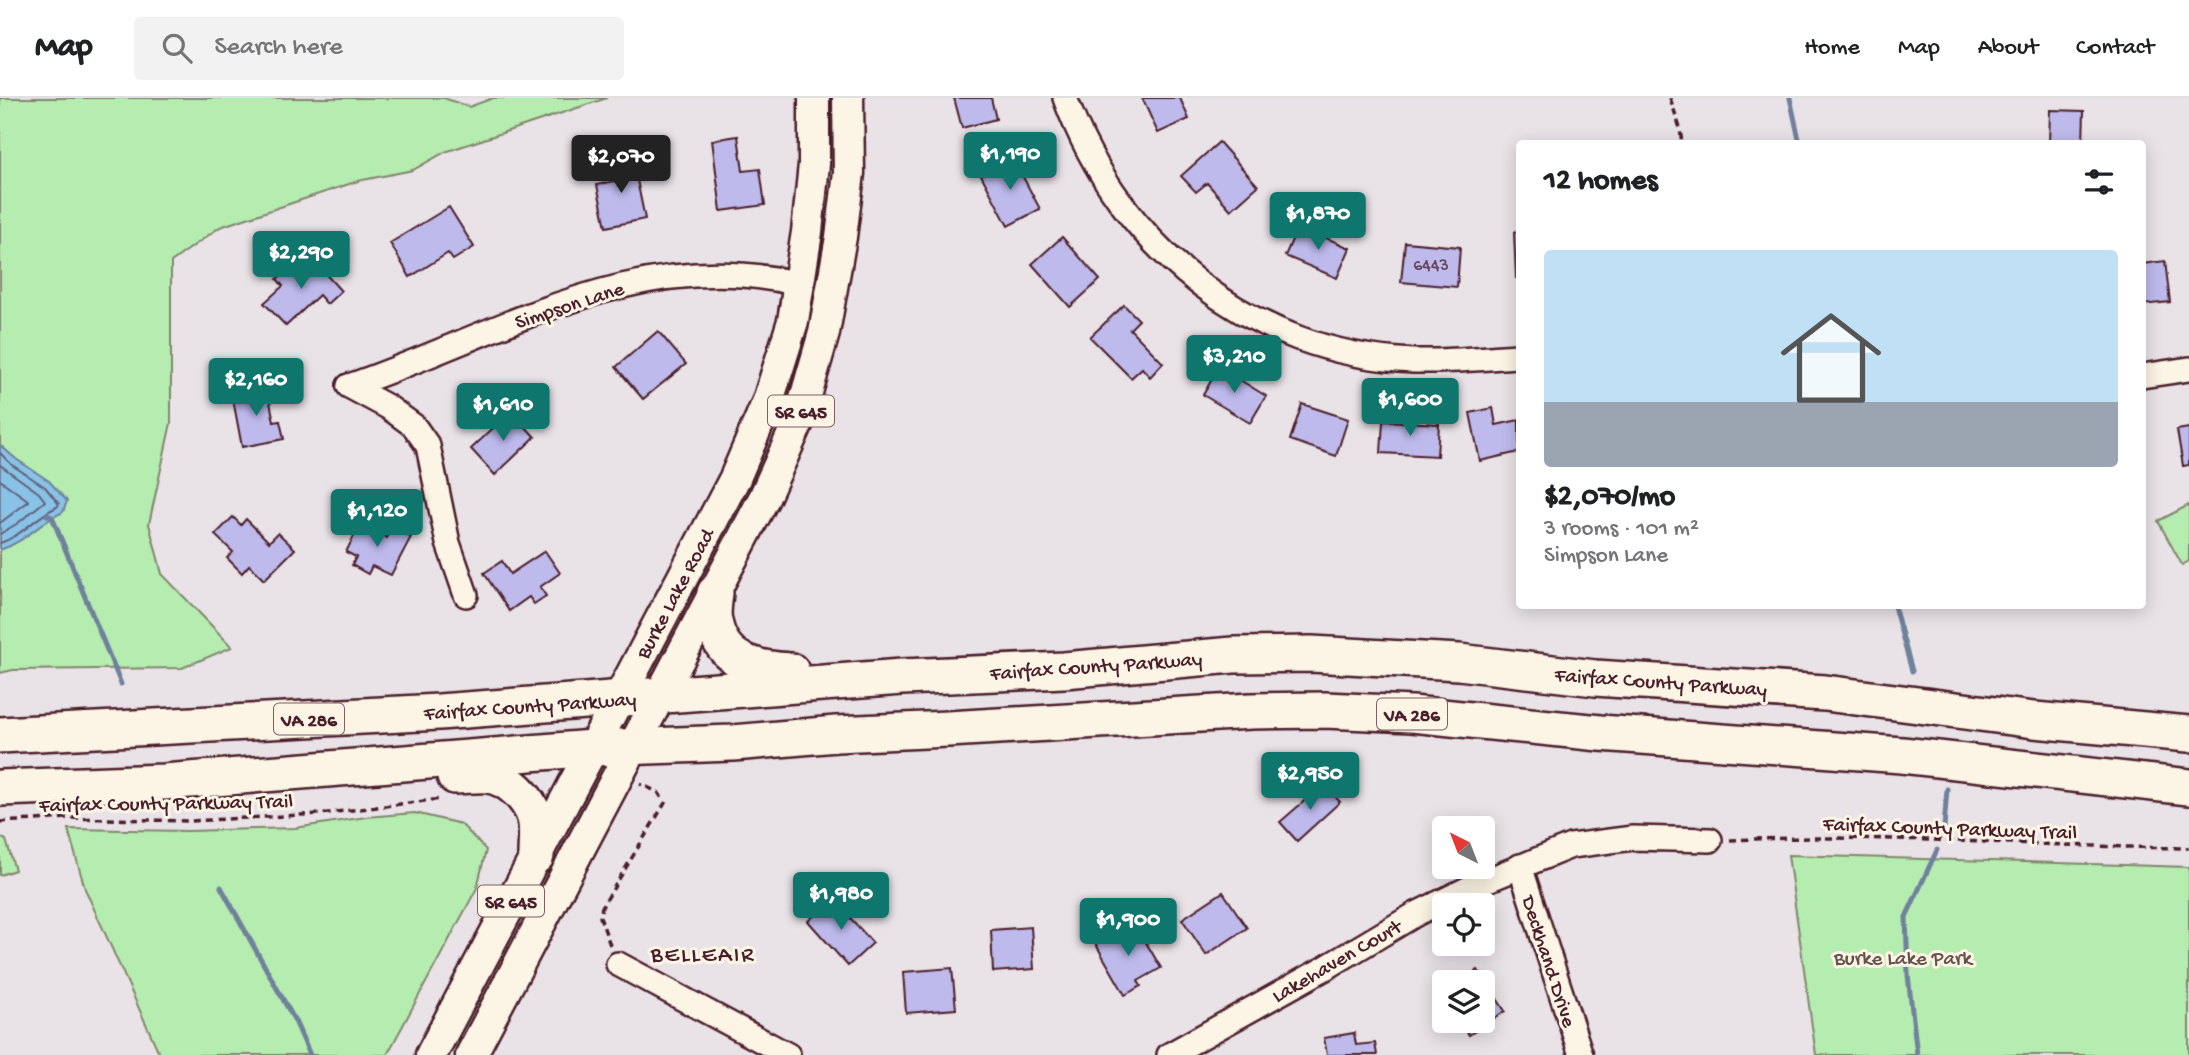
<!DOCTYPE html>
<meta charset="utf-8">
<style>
body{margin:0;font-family:"Gochi Hand",sans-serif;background:#f2f2f2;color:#202124;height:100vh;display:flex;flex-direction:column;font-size:26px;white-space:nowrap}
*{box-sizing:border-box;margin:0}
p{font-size:23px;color:#757577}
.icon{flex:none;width:38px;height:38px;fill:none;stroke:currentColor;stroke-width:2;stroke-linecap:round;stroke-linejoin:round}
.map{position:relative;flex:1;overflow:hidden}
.drawer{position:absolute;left:1516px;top:42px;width:630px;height:469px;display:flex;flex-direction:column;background:#fff;border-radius:7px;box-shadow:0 4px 18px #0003}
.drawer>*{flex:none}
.needle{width:46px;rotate:318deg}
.tools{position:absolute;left:1432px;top:718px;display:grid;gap:14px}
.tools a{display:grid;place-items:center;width:63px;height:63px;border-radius:7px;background:#fff;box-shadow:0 4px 18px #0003;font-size:35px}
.price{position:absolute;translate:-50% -60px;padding:0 16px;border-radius:7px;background:#0f766e;color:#fff;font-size:23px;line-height:46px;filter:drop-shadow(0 2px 4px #0008)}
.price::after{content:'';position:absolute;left:50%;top:42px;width:21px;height:16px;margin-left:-10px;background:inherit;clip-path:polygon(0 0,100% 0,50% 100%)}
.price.active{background:#222;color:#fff}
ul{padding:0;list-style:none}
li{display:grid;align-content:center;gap:14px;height:371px;padding:0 28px}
li span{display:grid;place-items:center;height:217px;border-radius:7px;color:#555}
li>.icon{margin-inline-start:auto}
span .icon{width:126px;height:126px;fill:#fffc;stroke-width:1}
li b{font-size:30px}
h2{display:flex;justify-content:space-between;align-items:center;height:84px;padding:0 28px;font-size:30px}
header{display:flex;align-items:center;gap:42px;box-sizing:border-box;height:98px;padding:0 35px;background:#fff;border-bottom:2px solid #e0e0e0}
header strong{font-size:33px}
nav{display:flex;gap:38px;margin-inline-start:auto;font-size:24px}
.search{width:490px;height:63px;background:#f2f2f2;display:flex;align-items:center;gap:18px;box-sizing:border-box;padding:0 24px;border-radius:7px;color:#757577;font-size:26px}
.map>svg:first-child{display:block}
.green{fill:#b5ecaf;stroke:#80866d;stroke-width:2}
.water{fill:#88c2e7;stroke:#6f819c;stroke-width:2}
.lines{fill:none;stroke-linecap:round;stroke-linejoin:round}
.shore{stroke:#636076;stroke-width:2}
.stream{stroke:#6f819c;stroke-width:5}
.building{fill:#bebaec;stroke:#4a1f2b;stroke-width:2}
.minor-casing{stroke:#4a1f2b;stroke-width:28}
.major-casing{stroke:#4a1f2b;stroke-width:35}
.highway-casing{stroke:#4a1f2b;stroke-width:40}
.path{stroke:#4a1f2b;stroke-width:3.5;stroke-dasharray:7 5;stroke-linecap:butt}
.minor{stroke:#fcf5e5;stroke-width:23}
.major{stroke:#fcf5e5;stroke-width:30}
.highway{stroke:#fcf5e5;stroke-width:35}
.labels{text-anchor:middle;stroke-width:6;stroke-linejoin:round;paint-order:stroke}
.number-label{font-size:18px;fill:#67465b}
.shield{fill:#fcf5e5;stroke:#7f5f63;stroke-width:2}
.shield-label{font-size:19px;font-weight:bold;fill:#4a1f2b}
.street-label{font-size:21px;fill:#4a1f2b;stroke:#fcf5e5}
.park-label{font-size:21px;fill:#65524c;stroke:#fcf5e5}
.neighbourhood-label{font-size:23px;letter-spacing:2px;fill:#4a1f2b;stroke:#fcf5e5}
</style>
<header>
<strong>Map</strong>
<div class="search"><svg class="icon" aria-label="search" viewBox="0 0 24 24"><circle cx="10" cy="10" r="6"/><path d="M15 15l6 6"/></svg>Search here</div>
<nav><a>Home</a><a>Map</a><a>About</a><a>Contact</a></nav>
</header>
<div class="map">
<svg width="2189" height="957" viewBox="0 0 2189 957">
<rect width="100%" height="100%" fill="#e9e3e7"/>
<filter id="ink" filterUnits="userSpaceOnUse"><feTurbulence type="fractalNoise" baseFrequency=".0143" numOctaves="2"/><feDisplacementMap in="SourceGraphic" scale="14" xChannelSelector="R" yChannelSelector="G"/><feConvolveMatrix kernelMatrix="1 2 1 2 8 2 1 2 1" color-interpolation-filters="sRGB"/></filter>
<g filter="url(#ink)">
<g class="green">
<polygon points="0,0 444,0 469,9 493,0 607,0 445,54 413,72 358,83 220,129 171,164 171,325 149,426 162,476 232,549 182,570 13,572 0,575"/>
<polygon points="2189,407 2189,463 2182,467 2158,423"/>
<polygon points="415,715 461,726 486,752 477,790 387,957 160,957 85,791 68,731 188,733 295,730 366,719"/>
<polygon points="0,739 6,742 15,772 0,777"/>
<polygon points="1788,757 2189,769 2189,957 1816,957"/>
</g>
<path class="water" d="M0,347L16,361L49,383L67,403L63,414C40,424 25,444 0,452Z"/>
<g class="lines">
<g class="shore">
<path d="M0,355L12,367L45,389L59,406L57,409C36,418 22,438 0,445"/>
<polyline points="0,367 39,395 45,403 18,425 0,436"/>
<polyline points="0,382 29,403 0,425"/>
</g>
<g class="stream">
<polyline points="1790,0 1800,46"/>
<polyline points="47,417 52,419 121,586"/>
<polyline points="1894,508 1912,573"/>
<polyline points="1944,730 1947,691"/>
<polyline points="221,789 295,923 310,957"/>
<polyline points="1917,957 1908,877 1906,819 1937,752"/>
</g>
</g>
<g class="building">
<polygon points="954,0 991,0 996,21 962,30"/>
<polygon points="1142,0 1180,0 1189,21 1158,35"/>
<polygon points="2050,12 2084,13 2083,46 2049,46"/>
<polygon points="738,38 743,73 760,71 765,107 721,113 712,42"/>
<polygon points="1219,44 1258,88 1231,112 1207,85 1196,94 1181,78"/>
<polygon points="632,58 645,121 606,129 597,87 614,83 610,62"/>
<polygon points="1013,60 1040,111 1008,128 981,77"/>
<polygon points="449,109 474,149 453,162 448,155 410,179 390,145"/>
<polygon points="1298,128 1350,150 1337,180 1285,158"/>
<polygon points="1514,134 1519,134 1519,180 1516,180"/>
<polygon points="1062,139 1100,182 1070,209 1032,166"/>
<polygon points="1405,144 1460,149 1457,189 1401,184"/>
<polygon points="312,161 341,193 327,206 319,197 286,228 264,205 283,188 277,181 292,167 298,173"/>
<polygon points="2165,163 2170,204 2142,207 2142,166"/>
<polygon points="1124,207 1139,222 1130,231 1163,265 1150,279 1142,270 1131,280 1090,239"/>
<polygon points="658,233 686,266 643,301 616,269"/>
<polygon points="1219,269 1266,298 1250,325 1203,297"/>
<polygon points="267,289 274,324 280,323 284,341 242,349 232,296"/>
<polygon points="1302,306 1348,321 1336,358 1290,342"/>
<polygon points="1493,310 1496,327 1519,322 1519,354 1480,363 1470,315"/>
<polygon points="511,313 535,339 495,377 471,351"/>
<polygon points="1383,323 1439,326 1437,358 1381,355"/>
<polygon points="2189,330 2189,367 2183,368 2177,332"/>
<polygon points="233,419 241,427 246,421 269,444 278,435 295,451 264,482 249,467 242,475 227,460 233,454 215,437"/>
<polygon points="360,426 387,440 392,429 411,439 391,477 372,468 368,476 352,467 356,459 346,454"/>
<polygon points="545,453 560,475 540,489 546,498 534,506 529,499 509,513 484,475 502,463 510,476"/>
<polygon points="1324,686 1340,704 1297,743 1280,724"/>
<polygon points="1223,794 1247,830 1206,857 1182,821"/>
<polygon points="833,801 873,845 848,868 808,823"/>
<polygon points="1031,829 1034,871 993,874 991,832"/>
<polygon points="1116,830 1122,841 1138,831 1161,870 1138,883 1141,888 1125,897 1094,843"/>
<polygon points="952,870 956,911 906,915 903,874"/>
<polygon points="1478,872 1505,913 1469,937 1459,922 1482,922 1482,884 1460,884"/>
<polygon points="1354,935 1356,947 1375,945 1377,957 1327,957 1324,940"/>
</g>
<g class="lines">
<defs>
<g id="minor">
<path d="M1065,0C1120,149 1250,256 1413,263C1448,264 1484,260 1519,258"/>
<polyline points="2142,278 2189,271"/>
<path d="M349,288C496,238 637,146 799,186"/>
<polyline points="349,288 388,309 414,328 428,348 448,445 466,497"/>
<polyline points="1520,768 1581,957"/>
<polyline points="618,866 788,957"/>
<polyline points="1169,957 1327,869 1416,816 1473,788 1571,748 1633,740 1710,742"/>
</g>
<g id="major">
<polyline points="431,957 735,380 768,303 793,223 807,134 814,66 814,0"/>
<polyline points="471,957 764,400 799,322 824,235 841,139 849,75 848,0"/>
</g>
<g id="highway">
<path d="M715,495C714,504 712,515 714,523C721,565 756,571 791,573"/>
<polyline points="0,637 439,614 902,579 1064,572 1233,557 1311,556 1459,564 1595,580 1825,595 2034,622 2189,636"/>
<path d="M455,678C465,678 477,676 488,677C509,680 529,700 535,720C538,731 536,746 536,758"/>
<polyline points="0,690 164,684 593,650 733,645 836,636 948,631 1251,613 1325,612 1412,616 1600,635 1902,657 2189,689"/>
</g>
</defs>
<use href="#minor" class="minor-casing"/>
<use href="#major" class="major-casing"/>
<use href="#highway" class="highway-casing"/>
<g class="path">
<polyline points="1670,0 1680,30 1682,46"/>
<polyline points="0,724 68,720 190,723 320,716 441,701"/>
<path d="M1730,742C1883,735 2036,749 2189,750"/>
<polyline points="610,847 600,819 602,809 665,705 658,694 640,686"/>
</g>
<use href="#minor" class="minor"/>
<use href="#major" class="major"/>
<use href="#highway" class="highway"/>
</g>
</g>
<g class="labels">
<g class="number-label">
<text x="1431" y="172">6443</text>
</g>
<g class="shield">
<rect x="768" y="297.5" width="66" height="31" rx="5"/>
<rect x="1377" y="600.5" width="70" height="31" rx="5"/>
<rect x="274" y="605.5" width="70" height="31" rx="5"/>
<rect x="478" y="787.5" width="66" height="31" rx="5"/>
</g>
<g class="shield-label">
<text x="801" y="320">SR 645</text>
<text x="1412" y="623">VA 286</text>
<text x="309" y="628">VA 286</text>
<text x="511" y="810">SR 645</text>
</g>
<g class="street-label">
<text transform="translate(569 206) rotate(-18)" y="7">Simpson Lane</text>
<text transform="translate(674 495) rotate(-62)" y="7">Burke Lake Road</text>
<text transform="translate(1096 567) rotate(-4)" y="7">Fairfax County Parkway</text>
<text transform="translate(1661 583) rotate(4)" y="7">Fairfax County Parkway</text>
<text transform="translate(530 607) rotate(-4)" y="7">Fairfax County Parkway</text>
<text transform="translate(166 704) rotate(-1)" y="7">Fairfax County Parkway Trail</text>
<text transform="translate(1950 729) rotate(2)" y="7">Fairfax County Parkway Trail</text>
<text transform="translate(1336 862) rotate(-30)" y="7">Lakehaven Court</text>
<text transform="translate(1550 863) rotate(72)" y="7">Deckhand Drive</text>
</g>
<g class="park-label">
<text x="1903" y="866">Burke Lake Park</text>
</g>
<g class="neighbourhood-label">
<text x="703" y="863">BELLEAIR</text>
</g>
</g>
</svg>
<div class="tools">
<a><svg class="needle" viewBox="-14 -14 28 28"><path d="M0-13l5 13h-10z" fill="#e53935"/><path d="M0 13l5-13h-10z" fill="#757577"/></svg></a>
<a><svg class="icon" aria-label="locate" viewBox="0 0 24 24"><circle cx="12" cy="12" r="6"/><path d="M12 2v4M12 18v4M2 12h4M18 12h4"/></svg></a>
<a><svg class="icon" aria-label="layers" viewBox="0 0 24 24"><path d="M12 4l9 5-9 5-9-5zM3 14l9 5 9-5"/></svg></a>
</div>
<b class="price" style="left:1010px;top:94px">$1,190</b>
<b class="price active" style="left:621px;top:97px">$2,070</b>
<b class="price" style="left:1318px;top:154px">$1,870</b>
<b class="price" style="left:301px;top:193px">$2,290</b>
<b class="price" style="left:1234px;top:297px">$3,210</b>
<b class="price" style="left:256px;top:320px">$2,160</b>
<b class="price" style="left:1410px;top:340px">$1,600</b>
<b class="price" style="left:503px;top:345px">$1,610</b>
<b class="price" style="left:377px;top:451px">$1,120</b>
<b class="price" style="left:1310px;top:714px">$2,950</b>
<b class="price" style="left:841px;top:834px">$1,980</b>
<b class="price" style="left:1128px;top:860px">$1,900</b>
<section class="drawer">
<h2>12 homes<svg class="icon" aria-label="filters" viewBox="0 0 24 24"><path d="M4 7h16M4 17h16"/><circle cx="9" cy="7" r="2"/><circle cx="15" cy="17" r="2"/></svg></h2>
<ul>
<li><span style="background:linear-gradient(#bfe0f5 70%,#9aa5b1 0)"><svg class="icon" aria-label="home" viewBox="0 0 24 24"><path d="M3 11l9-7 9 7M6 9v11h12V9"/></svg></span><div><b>$2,070/mo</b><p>3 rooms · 101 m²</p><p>Simpson Lane</p></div></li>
</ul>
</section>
</div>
